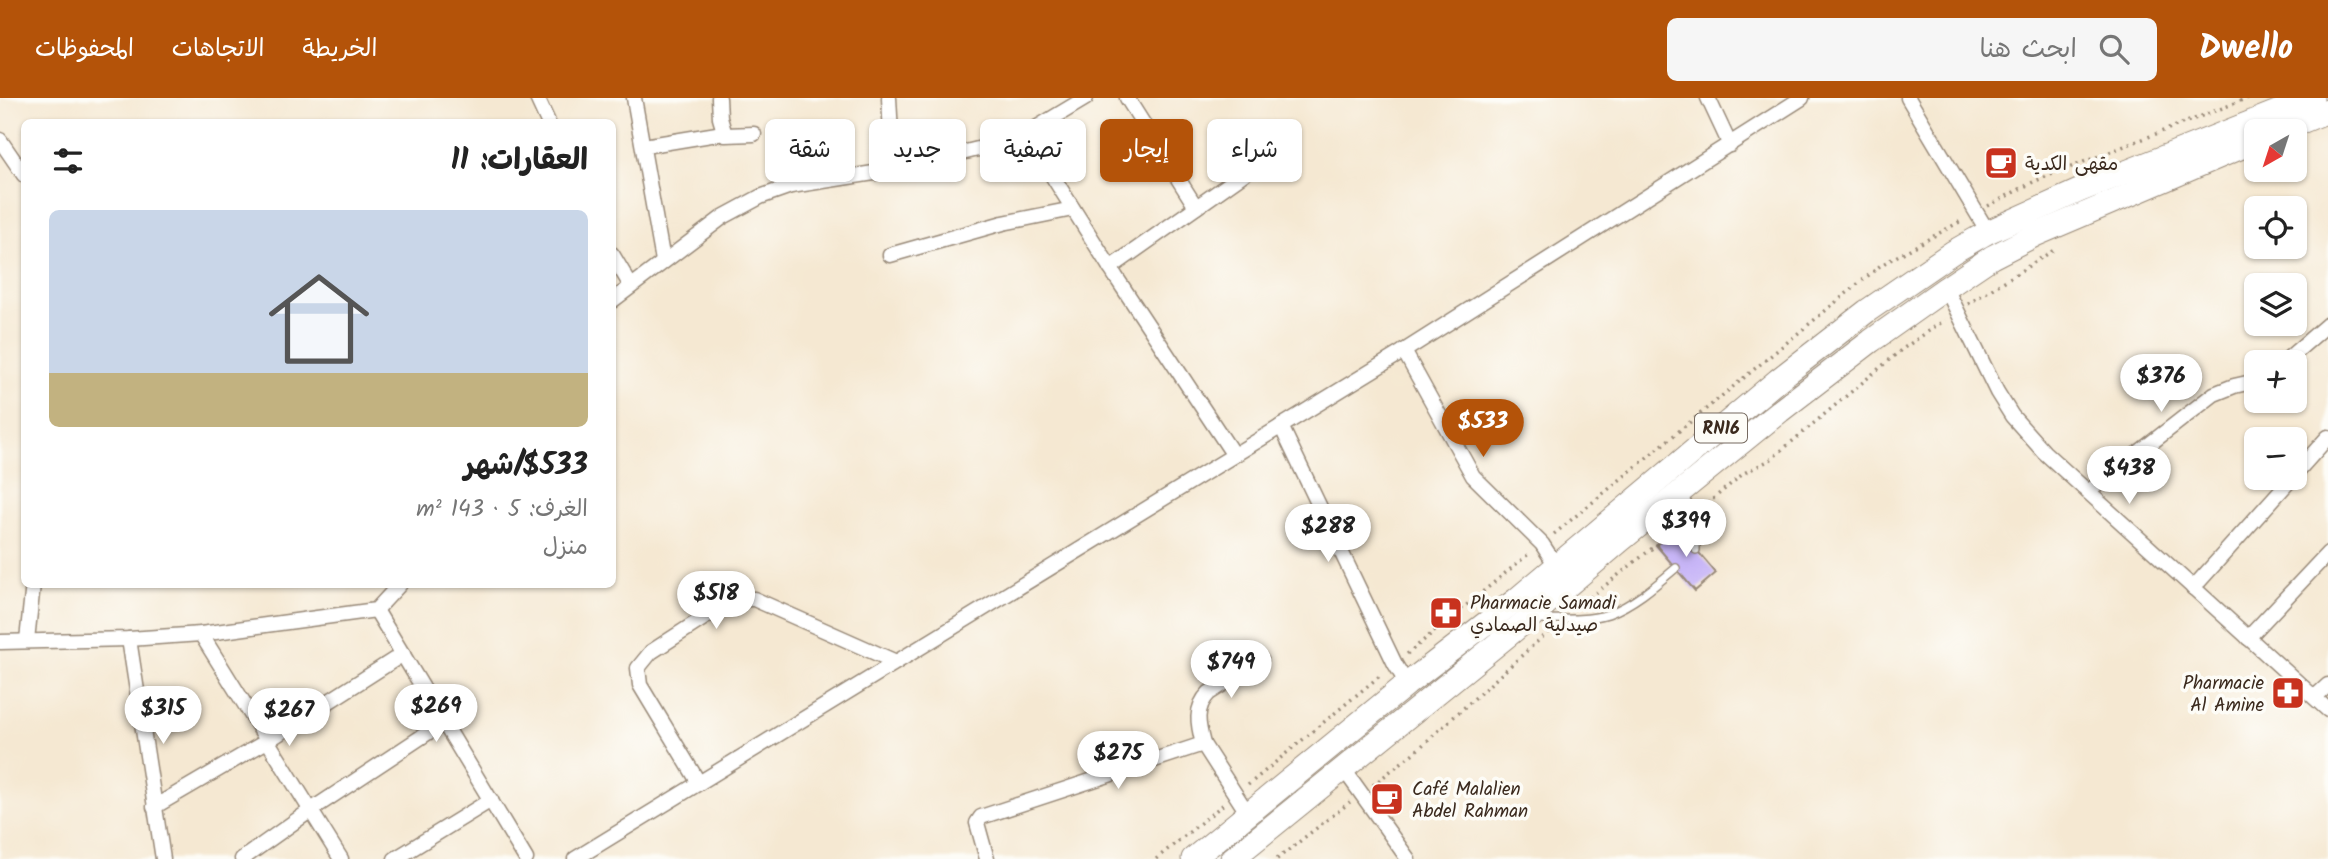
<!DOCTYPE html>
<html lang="ar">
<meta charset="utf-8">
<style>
body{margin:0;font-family:Kalam,"Playpen Sans Arabic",sans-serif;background:#f6f6f6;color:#222;direction:rtl;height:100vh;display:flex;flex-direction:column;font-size:26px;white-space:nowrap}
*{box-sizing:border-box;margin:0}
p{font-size:23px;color:#767676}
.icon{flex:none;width:38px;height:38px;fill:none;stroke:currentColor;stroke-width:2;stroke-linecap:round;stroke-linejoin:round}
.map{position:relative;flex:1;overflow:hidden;direction:ltr}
.panel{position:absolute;left:21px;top:21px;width:595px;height:469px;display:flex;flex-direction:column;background:#fff;border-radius:10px;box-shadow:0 2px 5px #0004;direction:rtl}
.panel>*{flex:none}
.top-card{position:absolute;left:637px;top:21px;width:665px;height:63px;direction:rtl;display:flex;gap:14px}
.needle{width:46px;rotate:219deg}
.tools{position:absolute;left:2244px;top:21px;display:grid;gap:14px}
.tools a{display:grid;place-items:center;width:63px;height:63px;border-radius:10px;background:#fff;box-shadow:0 2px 5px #0004;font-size:35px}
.price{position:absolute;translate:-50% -60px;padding:0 16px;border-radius:24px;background:#fff;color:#222;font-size:23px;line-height:46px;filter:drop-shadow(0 2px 4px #0008)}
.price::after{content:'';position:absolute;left:50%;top:42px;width:21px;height:16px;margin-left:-10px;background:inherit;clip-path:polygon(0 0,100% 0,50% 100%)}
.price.current{background:#b45309;color:#fff}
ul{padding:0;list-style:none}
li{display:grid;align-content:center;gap:14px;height:371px;padding:0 28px}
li+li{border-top:2px solid #e0e0e0}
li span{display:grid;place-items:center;height:217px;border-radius:10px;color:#555}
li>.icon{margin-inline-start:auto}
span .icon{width:126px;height:126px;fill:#fffc;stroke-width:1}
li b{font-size:30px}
h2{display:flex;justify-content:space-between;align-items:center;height:84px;padding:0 28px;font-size:30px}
.pill{padding:0 24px;border-radius:10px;background:#fff;box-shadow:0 2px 5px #0004;font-size:24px;line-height:63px}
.pill.current{background:#b45309;color:#fff}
header{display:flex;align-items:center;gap:42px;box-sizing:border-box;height:98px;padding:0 35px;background:#b45309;color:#fff}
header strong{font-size:33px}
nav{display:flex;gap:38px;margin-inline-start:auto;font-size:24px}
.search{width:490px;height:63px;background:#f6f6f6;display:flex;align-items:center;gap:18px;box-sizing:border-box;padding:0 24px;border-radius:10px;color:#767676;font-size:26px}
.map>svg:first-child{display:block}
.building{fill:#c8b6f7}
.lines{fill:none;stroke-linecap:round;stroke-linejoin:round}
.service-casing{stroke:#988978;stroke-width:10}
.minor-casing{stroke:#988978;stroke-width:17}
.trunk-casing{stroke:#988978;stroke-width:25}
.path{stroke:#988978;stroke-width:3.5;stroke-dasharray:2 5;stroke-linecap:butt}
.service{stroke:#fff;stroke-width:7}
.minor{stroke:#fff;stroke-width:14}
.trunk{stroke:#fff;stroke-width:23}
.labels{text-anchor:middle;stroke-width:7;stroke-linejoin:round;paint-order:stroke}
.shield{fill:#fdfcf7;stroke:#75695f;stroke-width:2}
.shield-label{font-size:18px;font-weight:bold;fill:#3b2a1e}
.poi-label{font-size:19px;fill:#3b2a1e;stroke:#fdfcf7;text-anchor:start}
</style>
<header>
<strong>Dwello</strong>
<div class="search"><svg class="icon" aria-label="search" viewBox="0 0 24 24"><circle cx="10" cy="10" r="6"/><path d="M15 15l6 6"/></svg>ابحث هنا</div>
<nav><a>الخريطة</a><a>الاتجاهات</a><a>المحفوظات</a></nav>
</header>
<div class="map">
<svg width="2328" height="761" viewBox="0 0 2328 761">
<rect width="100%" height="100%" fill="#fdfcf7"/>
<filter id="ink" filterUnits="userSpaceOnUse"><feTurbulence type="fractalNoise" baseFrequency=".0143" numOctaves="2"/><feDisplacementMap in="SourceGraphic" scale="14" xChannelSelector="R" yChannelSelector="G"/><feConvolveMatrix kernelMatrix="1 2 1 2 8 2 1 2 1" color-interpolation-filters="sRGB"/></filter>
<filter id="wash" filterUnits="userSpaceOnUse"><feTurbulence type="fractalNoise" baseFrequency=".00686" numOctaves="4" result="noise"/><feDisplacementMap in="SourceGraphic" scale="28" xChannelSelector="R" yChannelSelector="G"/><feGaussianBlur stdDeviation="1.57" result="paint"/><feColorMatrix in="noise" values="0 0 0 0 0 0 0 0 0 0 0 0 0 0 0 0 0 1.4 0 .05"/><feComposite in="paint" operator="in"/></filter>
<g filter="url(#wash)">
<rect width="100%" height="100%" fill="#f5e8d2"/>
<g id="blocks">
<polygon class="building" points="1677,429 1716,475 1695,493 1656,447"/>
</g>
</g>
<g filter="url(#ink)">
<use href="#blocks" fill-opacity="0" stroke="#988978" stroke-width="2"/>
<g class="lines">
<defs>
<g id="service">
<polyline points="1683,396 1696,422 1696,452"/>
<path d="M1537,521C1561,521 1586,523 1608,516C1633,507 1656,487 1676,470"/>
</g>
<g id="minor">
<polyline points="537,0 548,24"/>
<polyline points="634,0 663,163"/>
<polyline points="719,0 720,20 725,37 754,36"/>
<polyline points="889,0 893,72"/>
<polyline points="1127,0 1196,109"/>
<polyline points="1708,0 1730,47"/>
<polyline points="1908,0 1988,134"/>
<polyline points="1026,36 1116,179 1233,356"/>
<polyline points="0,42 24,77"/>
<polyline points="644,48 723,35"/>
<polyline points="612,156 631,188"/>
<polyline points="890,157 1003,125 1073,111"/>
<polyline points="1110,170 1266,60"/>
<polyline points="1946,190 1997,294 2012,318 2044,354 2328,612"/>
<polyline points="612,203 723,119 760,99 791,88 893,72 990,48 1026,36 1086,0"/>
<polyline points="1404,253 1473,378 1542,446 1557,469"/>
<polyline points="2284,264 2328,226"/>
<polyline points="1281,328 1395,566 1407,586"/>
<polyline points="2294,377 2328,339"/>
<polyline points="2088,394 2214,296 2234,288 2256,283"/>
<polyline points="2193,490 2292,380"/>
<polyline points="376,512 526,761"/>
<polyline points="201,536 341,761"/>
<polyline points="2248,540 2328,455"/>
<polyline points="129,541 163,761"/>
<polyline points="27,542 33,486"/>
<polyline points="0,544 129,541 201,536 317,520 376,512 400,486"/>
<polyline points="2315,599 2328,587"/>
<path d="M1203,646C1198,627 1194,610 1209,595L1261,562"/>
<polyline points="1343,670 1408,761"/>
<polyline points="699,685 640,587 638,570 651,554 716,512 737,501 754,501 896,564"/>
<polyline points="154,709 267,643 403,556"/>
<polyline points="242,761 311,712 444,624"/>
<polyline points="395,761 491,702"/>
<polyline points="575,761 1404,253 1802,0"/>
<polyline points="987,761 977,725 981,719 1203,646 1248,716"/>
</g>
<g id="trunk">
<polyline points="2279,33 2328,13"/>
<polyline points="1193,761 1407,586 1516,502 1778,282 1867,213 1953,154 1988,134 2081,92 2312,0"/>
<polyline points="1232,761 1528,521 1620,443 1780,313 1871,243 1946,190 1992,159 2035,137 2256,43"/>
</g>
</defs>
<use href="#service" class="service-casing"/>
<use href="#minor" class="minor-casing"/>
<use href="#trunk" class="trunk-casing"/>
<g class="path">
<polyline points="1988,108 2035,83 2248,0"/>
<polyline points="1968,206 2054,152"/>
<polyline points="1702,410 1744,375 1770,362 1901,252 1945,222"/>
<polyline points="1554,436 1881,167 1963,122"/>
<polyline points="1579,508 1683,426"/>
<polyline points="1407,556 1531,454"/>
<polyline points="1248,687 1382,576"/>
<polyline points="1373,687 1416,653 1549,533"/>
<polyline points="1156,761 1225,705"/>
<polyline points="1277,761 1350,704"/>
</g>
<use href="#service" class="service"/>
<use href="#minor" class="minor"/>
<use href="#trunk" class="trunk"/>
</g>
</g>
<defs>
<symbol id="cafe-square" viewBox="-11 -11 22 22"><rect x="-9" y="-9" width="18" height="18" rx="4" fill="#c8321e" stroke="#fdfcf7"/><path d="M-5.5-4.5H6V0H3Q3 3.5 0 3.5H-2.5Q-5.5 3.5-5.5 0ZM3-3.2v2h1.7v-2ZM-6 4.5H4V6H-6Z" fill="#fff"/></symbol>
<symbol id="pharmacy-square" viewBox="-11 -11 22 22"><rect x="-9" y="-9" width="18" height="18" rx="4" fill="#c8321e" stroke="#fdfcf7"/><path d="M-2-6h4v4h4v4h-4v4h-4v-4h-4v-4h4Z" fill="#fff"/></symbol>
</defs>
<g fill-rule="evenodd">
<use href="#cafe-square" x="1982" y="46" width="38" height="38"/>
<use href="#pharmacy-square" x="1427" y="496" width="38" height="38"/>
<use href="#pharmacy-square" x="2269" y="576" width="38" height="38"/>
<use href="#cafe-square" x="1368" y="682" width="38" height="38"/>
</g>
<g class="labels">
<rect class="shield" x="1695" y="315.5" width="52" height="29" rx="5"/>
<g class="shield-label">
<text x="1721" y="336">RN16</text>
</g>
<g class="poi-label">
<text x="2025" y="72">مقهى الكدية</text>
<text x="1470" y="511">Pharmacie Samadi<tspan x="1470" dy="22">صيدلية الصمادي</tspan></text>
<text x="2264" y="591" text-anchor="end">Pharmacie<tspan x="2264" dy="22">Al Amine</tspan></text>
<text x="1412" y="697">Café Malalien<tspan x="1412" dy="22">Abdel Rahman</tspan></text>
</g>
</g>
</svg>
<div class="tools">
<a><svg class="needle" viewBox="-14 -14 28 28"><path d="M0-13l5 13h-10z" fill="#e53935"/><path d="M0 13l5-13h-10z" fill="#767676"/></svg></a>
<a><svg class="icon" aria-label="locate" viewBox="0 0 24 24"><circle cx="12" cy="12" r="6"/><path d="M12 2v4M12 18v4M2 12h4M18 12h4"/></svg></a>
<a><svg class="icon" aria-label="layers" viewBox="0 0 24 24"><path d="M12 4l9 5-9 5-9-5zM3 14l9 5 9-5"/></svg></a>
<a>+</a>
<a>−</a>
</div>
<b class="price" style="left:2161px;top:316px">$376</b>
<b class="price current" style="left:1483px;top:361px">$533</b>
<b class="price" style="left:2129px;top:408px">$438</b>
<b class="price" style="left:1686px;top:461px">$399</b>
<b class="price" style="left:1328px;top:466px">$288</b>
<b class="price" style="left:716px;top:533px">$518</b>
<b class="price" style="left:1231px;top:602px">$749</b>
<b class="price" style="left:436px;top:646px">$269</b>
<b class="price" style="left:163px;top:648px">$315</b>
<b class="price" style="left:289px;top:650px">$267</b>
<b class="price" style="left:1118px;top:693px">$275</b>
<div class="top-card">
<a class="pill">شراء</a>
<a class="pill current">إيجار</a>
<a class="pill">تصفية</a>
<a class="pill">جديد</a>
<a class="pill">شقة</a>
</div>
<section class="panel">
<h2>العقارات: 11<svg class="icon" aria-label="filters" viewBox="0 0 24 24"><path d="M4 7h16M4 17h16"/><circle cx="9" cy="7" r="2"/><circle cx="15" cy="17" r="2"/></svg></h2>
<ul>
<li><span style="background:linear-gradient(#c9d6e8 75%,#c2b280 0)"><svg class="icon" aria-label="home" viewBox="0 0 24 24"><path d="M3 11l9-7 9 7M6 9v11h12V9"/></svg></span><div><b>$533/شهر</b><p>الغرف: 5 · 143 m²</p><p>منزل</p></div></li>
</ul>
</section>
</div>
